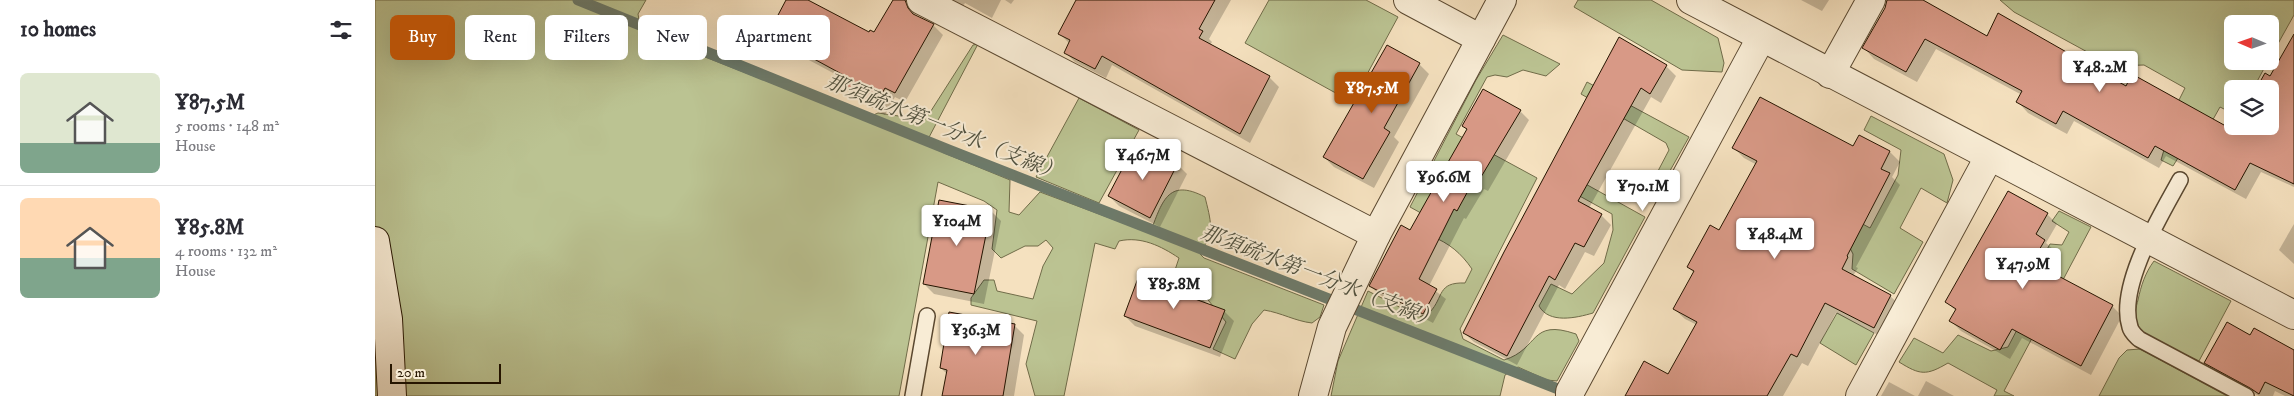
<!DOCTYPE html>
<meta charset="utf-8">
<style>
body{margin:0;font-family:"IM FELL DW Pica","Noto Serif JP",serif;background:#f7f7f7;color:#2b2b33;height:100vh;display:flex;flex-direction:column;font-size:19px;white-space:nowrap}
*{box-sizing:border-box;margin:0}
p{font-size:16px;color:#7c7c81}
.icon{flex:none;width:28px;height:28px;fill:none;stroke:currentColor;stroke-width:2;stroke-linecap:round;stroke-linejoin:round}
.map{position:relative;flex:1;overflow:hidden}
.panel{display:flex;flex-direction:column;background:#fff;width:375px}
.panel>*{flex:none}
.top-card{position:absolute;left:15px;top:15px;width:475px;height:45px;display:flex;gap:10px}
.needle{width:32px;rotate:272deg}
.buttons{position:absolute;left:1849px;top:15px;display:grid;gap:10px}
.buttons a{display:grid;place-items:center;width:55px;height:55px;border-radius:8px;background:#fff;box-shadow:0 5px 20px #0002;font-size:25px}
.scale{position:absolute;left:15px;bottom:12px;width:111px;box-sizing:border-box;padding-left:5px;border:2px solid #261500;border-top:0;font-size:14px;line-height:18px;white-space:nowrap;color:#261500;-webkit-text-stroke:4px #f8ecd5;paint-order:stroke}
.price{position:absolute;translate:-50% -42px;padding:0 11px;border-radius:5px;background:#fff;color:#222;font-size:16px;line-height:32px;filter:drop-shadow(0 1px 2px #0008)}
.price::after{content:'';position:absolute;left:50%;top:30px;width:15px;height:11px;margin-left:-8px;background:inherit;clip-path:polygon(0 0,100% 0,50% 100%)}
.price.selected{background:#b45309;color:#fff}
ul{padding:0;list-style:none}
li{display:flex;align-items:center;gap:15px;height:125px;padding:0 20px}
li+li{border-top:1px solid #e1e1e2}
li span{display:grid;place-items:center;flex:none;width:140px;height:100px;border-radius:8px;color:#555}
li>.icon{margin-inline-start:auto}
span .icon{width:60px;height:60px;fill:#fffc;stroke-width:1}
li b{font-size:21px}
h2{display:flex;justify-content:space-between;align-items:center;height:60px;padding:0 20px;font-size:21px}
.pill{padding:0 18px;border-radius:8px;background:#fff;box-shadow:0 5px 20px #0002;font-size:18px;line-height:45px}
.pill.selected{background:#b45309;color:#fff}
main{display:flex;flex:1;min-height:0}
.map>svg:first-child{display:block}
.green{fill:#bbc392;stroke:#706c49}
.shadow{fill:#0003}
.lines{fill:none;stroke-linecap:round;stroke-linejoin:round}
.stream{stroke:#6d7a6a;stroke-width:11}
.building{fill:#d89986;stroke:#261500}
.lane-casing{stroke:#5a4830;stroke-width:18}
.street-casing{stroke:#5a4830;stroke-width:30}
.secondary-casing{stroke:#261500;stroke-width:30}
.lane{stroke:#f8ecd5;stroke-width:15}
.street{stroke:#f8ecd5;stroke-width:28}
.secondary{stroke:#f8ecd5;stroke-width:28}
.labels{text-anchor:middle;stroke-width:4;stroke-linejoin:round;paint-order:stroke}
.water-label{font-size:21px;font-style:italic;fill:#4f503e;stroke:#f8ecd5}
</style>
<main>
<section class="panel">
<h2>10 homes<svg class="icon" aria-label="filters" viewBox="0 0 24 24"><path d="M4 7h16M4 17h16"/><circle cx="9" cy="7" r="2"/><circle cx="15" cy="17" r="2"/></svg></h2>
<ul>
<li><span style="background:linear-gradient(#dfe7d0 70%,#7fa58c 0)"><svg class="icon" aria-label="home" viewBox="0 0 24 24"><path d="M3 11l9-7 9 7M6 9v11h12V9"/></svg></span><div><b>¥87.5M</b><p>5 rooms · 148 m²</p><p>House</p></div></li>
<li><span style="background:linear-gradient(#ffd9b3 60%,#7fa58c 0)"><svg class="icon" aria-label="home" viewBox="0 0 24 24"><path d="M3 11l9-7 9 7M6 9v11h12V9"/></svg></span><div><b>¥85.8M</b><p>4 rooms · 132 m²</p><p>House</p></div></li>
</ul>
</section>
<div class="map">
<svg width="1919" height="396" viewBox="0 0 1919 396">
<rect width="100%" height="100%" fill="#f5e1bf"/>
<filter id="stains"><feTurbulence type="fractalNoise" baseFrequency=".004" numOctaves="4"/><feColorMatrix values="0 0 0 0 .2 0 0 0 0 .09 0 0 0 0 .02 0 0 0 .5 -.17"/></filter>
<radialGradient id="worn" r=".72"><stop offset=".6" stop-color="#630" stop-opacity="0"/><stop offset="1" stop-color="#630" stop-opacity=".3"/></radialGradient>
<g class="green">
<path d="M0,0H271L263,14L266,32L489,119L503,113L544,119L554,114L598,45L603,44L551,143L569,153L635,180L634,212L644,215L665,192L775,233C787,203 792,177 830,197C835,218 842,237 823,252L829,258L949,305L945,317L937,323C920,321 907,313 889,310L877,324L860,359L838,349L851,322L829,295L798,276L804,258C786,246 766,236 744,241L740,249L720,243L689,396H660L651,364L662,321L596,305V298L609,280H619L622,291L658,299L668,266L678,248L671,240L663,246H650L626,258L617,249L622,210L609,201L563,182L524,396H0Z"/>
<polygon points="894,0 991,0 1023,17 977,102 870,43"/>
<polygon points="1203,0 1276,0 1343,38 1349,63 1347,72 1307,70 1199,7"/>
<polygon points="1625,0 1919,0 1919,15 1895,58 1895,24 1858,24 1858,61 1893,61 1878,89 1858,89 1857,113 1845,107 1813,164 1803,158 1798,166 1786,160 1791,143 1788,132 1810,88 1769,65 1738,66 1639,12"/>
<path d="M1128,35L1185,64L1171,76L1148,70L1132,77L1120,75L1112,77L1081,134L1162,178L1085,329L1088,339L1129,360C1165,349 1154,318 1201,334L1204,341L1182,381L1172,380L1143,367L1130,375L1125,396H956L963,361L993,291L1044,317C1047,316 1052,314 1055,312C1069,297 1062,282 1090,283L1097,269C1086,253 1074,243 1056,236L1064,223L1035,207L1101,80Z"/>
<polygon points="1212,82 1314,137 1292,176 1283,171 1294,150 1291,143 1206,94"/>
<polygon points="704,98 764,130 724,203 661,177"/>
<polygon points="1496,116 1569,154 1578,180 1572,203 1546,188 1525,228 1548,242 1519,294 1477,269 1478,254 1464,226 1471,215 1495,228 1523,175 1526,150 1489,130"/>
<path d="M1207,182L1270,217L1218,313C1201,318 1174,324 1164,306L1176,284L1197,294L1229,263L1238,230L1237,214L1201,194Z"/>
<path d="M1684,211L1716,227L1629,391L1639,396H1619L1622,390L1573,363C1551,376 1545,375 1524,362L1539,338L1568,353L1583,335L1616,351L1633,347L1657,301L1648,293L1675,244L1687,245L1694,232L1677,221Z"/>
<path d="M1779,261L1856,301L1824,361C1809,353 1768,339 1762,323C1759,316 1761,307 1763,300C1766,286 1770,273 1779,261Z"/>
<polygon points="1462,313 1499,333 1481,365 1445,343"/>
<polygon points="1765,349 1852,396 1724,396 1744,358 1752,350"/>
</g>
<g class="shadow">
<polygon points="413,0 431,0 494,34 499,34 531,5 543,17 558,25 568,35 530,102 520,97 510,115 479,97 469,87 473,81 404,44 394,34"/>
<polygon points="570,0 626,0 617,18 590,3 587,8"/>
<polygon points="630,0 639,0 636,4"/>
<polygon points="702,0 856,0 834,39 837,42 835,45 894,77 904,87 875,143 737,65 731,78 700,62 690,52 695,44 685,34"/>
<polygon points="1426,0 1454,0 1447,11"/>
<polygon points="1522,0 1545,0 1612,37 1751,87 1859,131 1895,126 1896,78 1919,36 1919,187 1886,172 1871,199 1791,156 1784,168 1699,121 1692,134 1653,113 1643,102 1647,95 1561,49 1542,82 1499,59 1489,48"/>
<polygon points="1244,39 1291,66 1301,76 1286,103 1276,97 1214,208 1226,215 1236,225 1219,256 1210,252 1190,289 1184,285 1142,365 1099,342 1089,333"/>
<polygon points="1012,47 1044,64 1054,74 1019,137 1024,142 999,188 959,167 949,157"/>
<polygon points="1145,111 1154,120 1113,191 1109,189 1091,219 1089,218 1054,286 1071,299 1058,323 1005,295 995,286 1035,231 1093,131 1089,126"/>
<polygon points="1484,136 1515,152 1525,162 1517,177 1525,185 1481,267 1483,268 1478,276 1515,296 1526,306 1509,338 1461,313 1433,366 1427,363 1408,396 1259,396 1293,376 1322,325 1310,319 1299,309 1319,273 1313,267 1344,231 1382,165 1369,158 1359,148 1478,147"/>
<polygon points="802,164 812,174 785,227 744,206 734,196"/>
<polygon points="616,211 626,221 609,304 559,294 549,284"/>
<polygon points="1672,214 1682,224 1671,243 1679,250 1668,270 1737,306 1747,316 1716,375 1647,338 1635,359 1586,331 1576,321 1581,311 1572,302"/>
<polygon points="1919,224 1919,264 1904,250"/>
<polygon points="822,293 832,304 849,311 859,321 845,357 760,326 750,316"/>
<polygon points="639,325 649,335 639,396 569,396 572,374 566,368"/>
<polygon points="1876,337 1919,352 1919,396 1910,396 1900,391 1898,396 1884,396 1841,373 1831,363"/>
<polygon points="1551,381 1579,396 1543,396"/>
<polygon points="1514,382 1540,396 1506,396"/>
</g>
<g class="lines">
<polyline class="stream" points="203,0 574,150 1196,394"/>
</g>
<g class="building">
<polygon points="411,0 433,0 494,32 495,30 499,32 518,0 530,0 533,8 538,14 559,24 520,93 510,88 500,106 468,87 474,78 393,34"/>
<polygon points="701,0 840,0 824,29 828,31 824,38 895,76 865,134 727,56 720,69 689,53 695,40 683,34"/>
<polygon points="1512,0 1548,0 1612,36 1623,13 1751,86 1757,74 1858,130 1860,126 1895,126 1895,89 1881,89 1890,73 1895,76 1919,34 1919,184 1875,163 1860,190 1780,146 1773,158 1688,111 1681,124 1641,102 1647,91 1550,39 1531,72 1487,48 1510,8"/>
<polygon points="1244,37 1292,65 1275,94 1266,88 1203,201 1227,214 1209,247 1200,243 1180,280 1174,276 1132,356 1088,333 1129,252"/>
<polygon points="1012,45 1045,63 1009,128 1015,132 988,179 948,157"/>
<polygon points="1108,89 1146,110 1103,182 1099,180 1082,211 1079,209 1044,279 1062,289 1048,314 994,286 1026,225 1035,230 1072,164 1092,129 1087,126"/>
<polygon points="1385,97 1478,146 1484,135 1515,151 1506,169 1515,173 1472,256 1473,257 1467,269 1516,295 1499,328 1450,303 1422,357 1416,354 1392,396 1250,396 1269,361 1293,374 1322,322 1298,309 1319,271 1312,267 1335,225 1344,230 1382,161 1357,148"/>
<polygon points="766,144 803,163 775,218 733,196 755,154 760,156"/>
<polygon points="1633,191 1673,213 1661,234 1670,240 1657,262 1738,305 1706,366 1637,329 1625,350 1574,321 1581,309 1570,302"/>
<polygon points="564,200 616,210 599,294 548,284"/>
<polygon points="766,270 823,292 820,299 850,310 835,348 749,316"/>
<polygon points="574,312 640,324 628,396 567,396 572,370 565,368"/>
<polygon points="1852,322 1875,335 1879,328 1919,350 1919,396 1890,382 1884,394 1875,388 1829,363"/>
</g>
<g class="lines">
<defs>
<g id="lane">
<path d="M1805,180C1786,215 1742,286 1755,327C1756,332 1761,336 1764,339L1871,396"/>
<polyline points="538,396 552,316"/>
</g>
<g id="street">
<polyline points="546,0 1001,235 1127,0"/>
<polyline points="1033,0 1106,39"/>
<polyline points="1316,0 1919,315"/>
<polyline points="1455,74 1496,0"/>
<polyline points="938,396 957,327 1001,235"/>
<polyline points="1195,396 1195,392 1386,38"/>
<polyline points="1485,396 1614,157"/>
</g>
<polyline id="secondary" points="0,241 13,319 17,396"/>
</defs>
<use href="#lane" class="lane-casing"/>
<use href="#street" class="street-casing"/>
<use href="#secondary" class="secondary-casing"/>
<use href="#lane" class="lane"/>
<use href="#street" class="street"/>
<use href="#secondary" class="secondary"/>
</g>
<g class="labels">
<g class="water-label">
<text transform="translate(569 127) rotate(22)" y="7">那須疏水第一分水（支線）</text>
<text transform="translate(945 276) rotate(21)" y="7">那須疏水第一分水（支線）</text>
</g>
</g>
<rect width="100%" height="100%" filter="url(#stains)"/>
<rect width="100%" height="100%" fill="url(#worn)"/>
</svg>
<div class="buttons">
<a><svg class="needle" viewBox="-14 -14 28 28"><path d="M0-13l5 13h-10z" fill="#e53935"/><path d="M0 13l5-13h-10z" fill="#7c7c81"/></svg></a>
<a><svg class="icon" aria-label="layers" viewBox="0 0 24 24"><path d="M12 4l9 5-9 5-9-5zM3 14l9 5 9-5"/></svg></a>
</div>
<div class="scale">20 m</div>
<b class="price" style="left:1725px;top:93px">¥48.2M</b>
<b class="price selected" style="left:997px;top:114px">¥87.5M</b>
<b class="price" style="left:768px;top:181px">¥46.7M</b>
<b class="price" style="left:1069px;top:203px">¥96.6M</b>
<b class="price" style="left:1268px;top:212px">¥70.1M</b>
<b class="price" style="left:582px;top:247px">¥104M</b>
<b class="price" style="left:1400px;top:260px">¥48.4M</b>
<b class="price" style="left:1648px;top:290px">¥47.9M</b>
<b class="price" style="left:799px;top:310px">¥85.8M</b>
<b class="price" style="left:601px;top:356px">¥36.3M</b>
<div class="top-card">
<a class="pill selected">Buy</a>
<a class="pill">Rent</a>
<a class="pill">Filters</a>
<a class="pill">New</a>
<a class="pill">Apartment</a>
</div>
</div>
</main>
